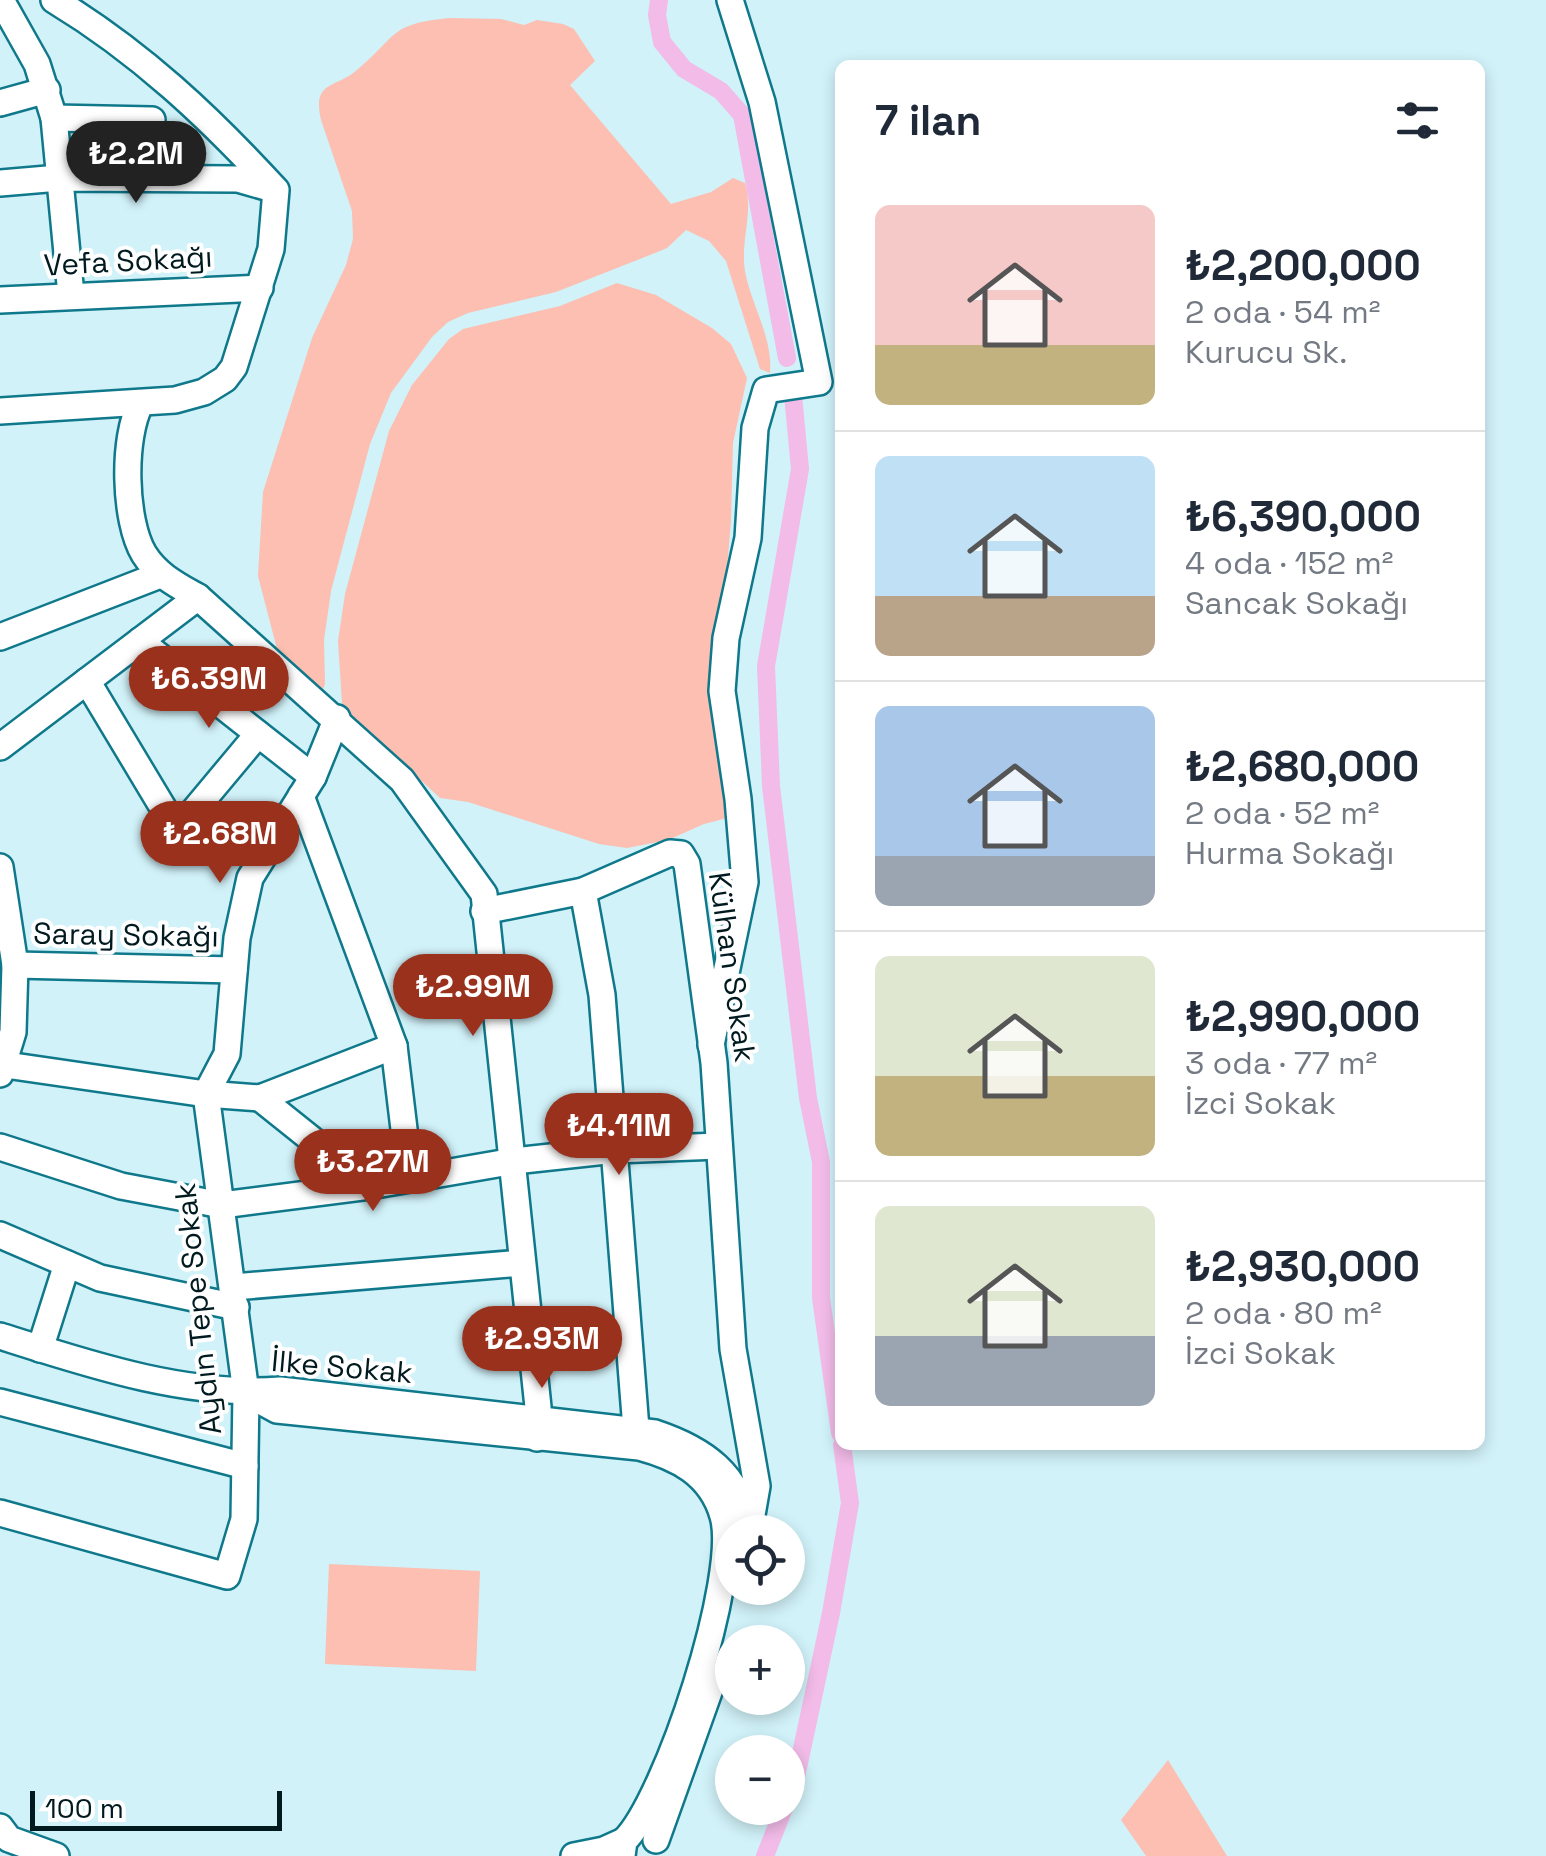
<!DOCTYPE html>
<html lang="tr">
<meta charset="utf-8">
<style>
body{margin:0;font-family:"Space Grotesk",sans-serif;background:#f6f6f7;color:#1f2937;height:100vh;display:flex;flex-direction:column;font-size:38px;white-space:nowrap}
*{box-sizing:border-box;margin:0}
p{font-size:32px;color:#747a83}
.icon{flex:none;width:55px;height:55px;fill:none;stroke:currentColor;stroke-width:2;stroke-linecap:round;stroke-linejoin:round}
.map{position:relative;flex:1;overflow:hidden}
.drawer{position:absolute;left:835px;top:60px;width:650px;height:1390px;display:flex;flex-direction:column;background:#fff;border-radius:15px;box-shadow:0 5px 15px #0003}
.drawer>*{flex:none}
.fabs{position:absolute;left:715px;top:1515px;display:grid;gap:20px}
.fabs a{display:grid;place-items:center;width:90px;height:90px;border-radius:50%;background:#fff;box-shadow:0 5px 15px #0003;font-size:50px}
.scale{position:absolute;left:30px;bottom:25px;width:252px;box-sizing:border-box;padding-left:10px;border:5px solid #001a1f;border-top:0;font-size:28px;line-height:35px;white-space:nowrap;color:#001a1f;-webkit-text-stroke:8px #fff;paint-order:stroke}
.price{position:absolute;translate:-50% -85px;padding:0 22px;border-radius:35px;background:#9a311c;color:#fff;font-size:32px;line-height:65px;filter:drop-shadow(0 2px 5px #0008)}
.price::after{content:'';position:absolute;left:50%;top:60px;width:30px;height:22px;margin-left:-15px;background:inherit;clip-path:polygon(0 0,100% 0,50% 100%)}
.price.current{background:#222;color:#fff}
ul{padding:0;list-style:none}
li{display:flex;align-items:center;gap:30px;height:250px;padding:0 40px}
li+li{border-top:2px solid #e0e1e3}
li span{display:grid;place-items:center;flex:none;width:280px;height:200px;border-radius:15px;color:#555}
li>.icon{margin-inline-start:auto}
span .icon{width:120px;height:120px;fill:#fffc;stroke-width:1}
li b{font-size:42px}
h2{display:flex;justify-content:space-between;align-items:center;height:120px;padding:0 40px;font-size:42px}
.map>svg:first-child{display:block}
.green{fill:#fcbfb1}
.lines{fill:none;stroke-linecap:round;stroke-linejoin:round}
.canal{stroke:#f2bbe8;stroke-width:18}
.minor-casing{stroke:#0f798b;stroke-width:30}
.minor{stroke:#fff;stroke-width:25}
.labels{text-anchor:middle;stroke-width:8;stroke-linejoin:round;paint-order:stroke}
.street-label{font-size:30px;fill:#001a1f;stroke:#fff}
</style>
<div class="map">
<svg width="1546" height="1856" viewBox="0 0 1546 1856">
<rect width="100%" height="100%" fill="#d1f2f9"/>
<g class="green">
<path d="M450,18L501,19L524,25L537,20L563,24L574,29L595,61L570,85L671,204L711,192L733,178L745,183C754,212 740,241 745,271C751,305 773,337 770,373L760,369L726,261L709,241L686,230L667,248L655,253L556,292L468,313L448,322L432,337L391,393L370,444L331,591L324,640L325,684L322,692L278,653L258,576L263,492L312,338L346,265L353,239L352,211L321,120C312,80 335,89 357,70C399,35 388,24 450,18Z"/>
<polygon points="617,283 656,295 712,328 731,344 747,378 733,443 731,520 723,619 731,817 704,824 668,840 627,848 599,844 468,802 440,798 345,710 342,703 338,641 345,594 389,431 412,385 449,339 463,329 560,306"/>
<polygon points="329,1564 480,1571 476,1671 325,1664"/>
<polygon points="1168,1760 1227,1856 1146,1856 1121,1820"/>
</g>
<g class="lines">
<g class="canal">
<polyline points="659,0 657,15 662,42 684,69 721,91 742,115 787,358"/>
<polyline points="793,395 800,469 766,666 771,786 808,1098 821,1162 821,1298 840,1433"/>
<polyline points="788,1800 796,1777 831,1613 850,1503 842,1445"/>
<polyline points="765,1856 784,1808"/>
</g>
<defs>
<g id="minor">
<polyline points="1,0 37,64 54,118 71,295"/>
<polyline points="0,103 47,90"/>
<polyline points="54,118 152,120"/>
<polyline points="0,183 59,178 238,179 273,189"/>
<polyline points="0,300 260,288"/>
<path d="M141,403C122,437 124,521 144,554C157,575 177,585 198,597L402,780L484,894L538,1407L537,1438"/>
<path d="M0,411L175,400L204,392L225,379L234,367L271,249L276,190C209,117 140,52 54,0"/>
<polyline points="0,637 160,575"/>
<polyline points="140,641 313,777"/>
<polyline points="87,681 177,831 258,734"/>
<polyline points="0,747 198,597"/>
<polyline points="301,796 394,1046 410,1179"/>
<polyline points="0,867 15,965 13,1032 0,1074"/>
<polyline points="583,891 602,995 636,1429"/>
<polyline points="484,911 583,891 670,853 681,854 687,864 714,1063 733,1349 757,1486 749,1532"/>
<polyline points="15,965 234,970"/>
<polyline points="711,1045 745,882 738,799 722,691 726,638 748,538 755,428 766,390 819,382 762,102 730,0"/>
<polyline points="0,1064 206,1094 260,1098 394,1046"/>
<polyline points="206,1094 227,1054 237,938 250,878 313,777 337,718"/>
<polyline points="260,1098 370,1186"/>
<polyline points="0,1147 121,1186 222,1205 370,1186 514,1161 615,1150 719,1146"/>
<polyline points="0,1235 100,1278 236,1307"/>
<polyline points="234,1287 521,1263"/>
<path d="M0,1336C88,1364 186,1397 280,1390L655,1433C703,1449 740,1474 748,1528"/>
<polyline points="40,1349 67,1264"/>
<path d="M246,1393L277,1410L639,1447C677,1457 711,1474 723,1516C740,1575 667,1799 624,1841L622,1856"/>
<polyline points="0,1402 245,1466"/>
<polyline points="0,1513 227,1576 244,1519 246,1393 206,1094"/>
<polyline points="0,1827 9,1839 56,1856"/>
<polyline points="656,1840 715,1675"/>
<polyline points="574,1856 604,1850 624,1841"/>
</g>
</defs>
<use href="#minor" class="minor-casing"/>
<use href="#minor" class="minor"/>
</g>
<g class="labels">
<g class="street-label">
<text transform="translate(128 261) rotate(-3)" y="10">Vefa Sokağı</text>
<text transform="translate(126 935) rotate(1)" y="10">Saray Sokağı</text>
<text transform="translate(732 967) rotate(82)" y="10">Külhan Sokak</text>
<text transform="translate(198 1309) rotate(-96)" y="10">Aydın Tepe Sokak</text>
<text transform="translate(342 1367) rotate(5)" y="10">İlke Sokak</text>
</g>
</g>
</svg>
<div class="fabs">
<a><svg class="icon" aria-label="locate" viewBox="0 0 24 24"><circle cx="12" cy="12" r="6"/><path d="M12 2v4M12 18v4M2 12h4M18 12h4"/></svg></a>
<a>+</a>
<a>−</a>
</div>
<div class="scale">100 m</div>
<b class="price current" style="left:136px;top:206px">₺2.2M</b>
<b class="price" style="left:209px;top:731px">₺6.39M</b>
<b class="price" style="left:220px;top:886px">₺2.68M</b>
<b class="price" style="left:473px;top:1039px">₺2.99M</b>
<b class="price" style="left:619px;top:1178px">₺4.11M</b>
<b class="price" style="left:373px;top:1214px">₺3.27M</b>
<b class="price" style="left:542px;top:1391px">₺2.93M</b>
<section class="drawer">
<h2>7 ilan<svg class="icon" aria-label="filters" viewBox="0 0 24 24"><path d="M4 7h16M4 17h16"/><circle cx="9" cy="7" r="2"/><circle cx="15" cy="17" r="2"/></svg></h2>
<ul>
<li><span style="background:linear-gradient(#f6c9c9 70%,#c2b280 0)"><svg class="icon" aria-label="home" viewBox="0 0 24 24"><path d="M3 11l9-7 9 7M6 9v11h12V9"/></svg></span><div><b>₺2,200,000</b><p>2 oda · 54 m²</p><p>Kurucu Sk.</p></div></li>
<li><span style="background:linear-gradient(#bfe0f5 70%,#b9a48a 0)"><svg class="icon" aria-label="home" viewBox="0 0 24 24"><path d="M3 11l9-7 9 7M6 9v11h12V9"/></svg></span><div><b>₺6,390,000</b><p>4 oda · 152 m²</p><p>Sancak Sokağı</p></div></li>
<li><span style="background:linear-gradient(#a9c7e8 75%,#9aa5b1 0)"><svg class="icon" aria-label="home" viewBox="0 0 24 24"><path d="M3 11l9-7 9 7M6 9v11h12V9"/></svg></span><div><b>₺2,680,000</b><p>2 oda · 52 m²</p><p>Hurma Sokağı</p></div></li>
<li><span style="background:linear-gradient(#dfe7d0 60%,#c2b280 0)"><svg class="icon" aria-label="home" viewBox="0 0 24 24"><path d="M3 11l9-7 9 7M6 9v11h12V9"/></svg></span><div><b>₺2,990,000</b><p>3 oda · 77 m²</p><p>İzci Sokak</p></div></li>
<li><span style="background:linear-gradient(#dfe7d0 65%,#9aa5b1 0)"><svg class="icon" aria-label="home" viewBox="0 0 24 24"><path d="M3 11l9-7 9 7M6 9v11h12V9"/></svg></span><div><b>₺2,930,000</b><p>2 oda · 80 m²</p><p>İzci Sokak</p></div></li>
</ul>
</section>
</div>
